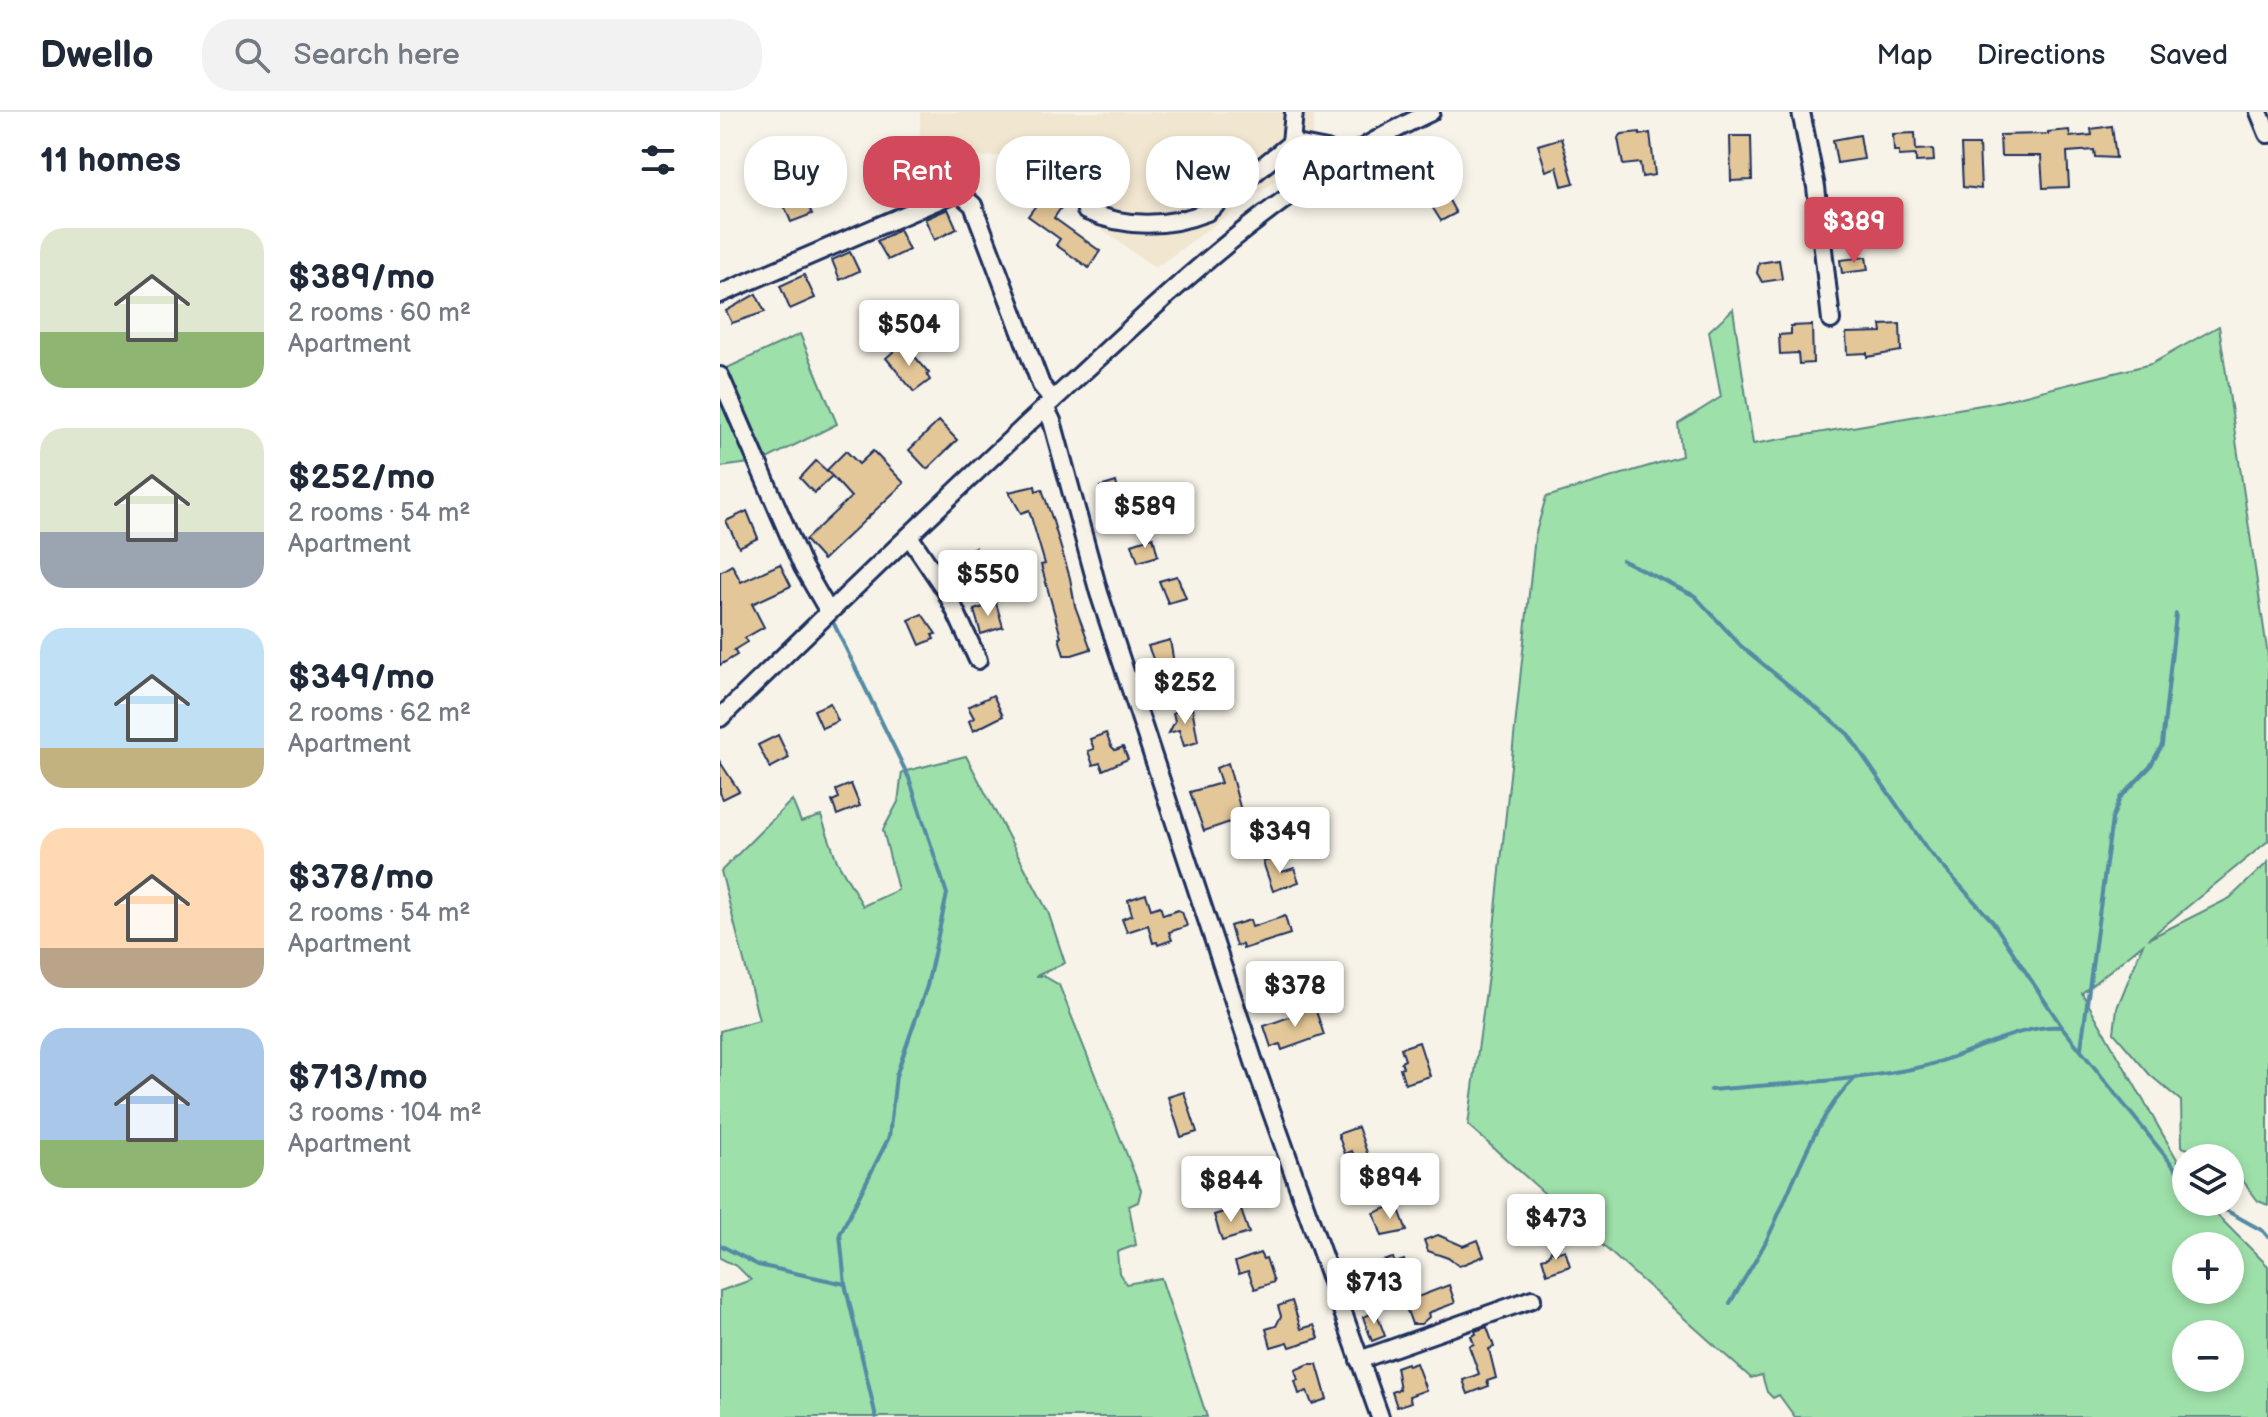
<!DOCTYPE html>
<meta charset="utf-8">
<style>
body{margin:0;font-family:"Balsamiq Sans",sans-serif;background:#f2f2f3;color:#1f2937;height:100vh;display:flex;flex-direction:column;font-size:30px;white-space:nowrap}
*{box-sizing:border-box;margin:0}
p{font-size:26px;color:#747a83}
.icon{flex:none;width:44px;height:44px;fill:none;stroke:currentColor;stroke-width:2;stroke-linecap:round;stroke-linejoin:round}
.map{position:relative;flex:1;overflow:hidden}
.panel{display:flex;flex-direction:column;background:#fff;width:720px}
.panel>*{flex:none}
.guide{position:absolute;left:24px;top:24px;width:760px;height:72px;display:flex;gap:16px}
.fabs{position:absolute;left:1452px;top:1032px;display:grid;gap:16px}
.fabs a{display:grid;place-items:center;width:72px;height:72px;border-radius:50%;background:#fff;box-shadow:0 4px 12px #0003;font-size:40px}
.price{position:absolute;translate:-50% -68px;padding:0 18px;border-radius:8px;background:#fff;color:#222;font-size:26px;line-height:52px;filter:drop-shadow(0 2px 4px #0008)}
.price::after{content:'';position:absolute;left:50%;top:48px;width:24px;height:18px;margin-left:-12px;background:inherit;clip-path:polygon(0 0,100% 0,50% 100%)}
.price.on{background:#d1495b;color:#fff}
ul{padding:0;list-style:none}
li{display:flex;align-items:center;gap:24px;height:200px;padding:0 40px}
li span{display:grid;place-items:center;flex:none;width:224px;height:160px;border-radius:24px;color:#555}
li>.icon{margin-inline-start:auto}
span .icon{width:96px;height:96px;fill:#fffc;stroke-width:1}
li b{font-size:34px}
h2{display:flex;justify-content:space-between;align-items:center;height:96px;padding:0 40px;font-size:34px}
.pill{padding:0 28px;border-radius:32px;background:#fff;box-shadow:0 4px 12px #0003;font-size:28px;line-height:72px}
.pill.on{background:#d1495b;color:#fff}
header{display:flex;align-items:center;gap:48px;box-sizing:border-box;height:112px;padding:0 40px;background:#fff;border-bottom:2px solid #e0e1e3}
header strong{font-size:38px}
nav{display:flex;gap:44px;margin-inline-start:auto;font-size:28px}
.search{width:560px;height:72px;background:#f2f2f3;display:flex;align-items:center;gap:20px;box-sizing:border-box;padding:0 28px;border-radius:32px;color:#747a83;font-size:30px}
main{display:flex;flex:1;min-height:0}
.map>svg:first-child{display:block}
.built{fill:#f1e6d0}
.green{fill:#9ee0a9;stroke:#5c8884;stroke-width:2;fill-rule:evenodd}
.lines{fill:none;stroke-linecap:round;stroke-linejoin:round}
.stream{stroke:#538ba5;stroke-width:4}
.building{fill:#e4c798;stroke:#1b2f5e;stroke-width:2}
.minor-casing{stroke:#1b2f5e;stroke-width:22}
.minor{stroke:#f7f3e8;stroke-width:16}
</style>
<header>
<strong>Dwello</strong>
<div class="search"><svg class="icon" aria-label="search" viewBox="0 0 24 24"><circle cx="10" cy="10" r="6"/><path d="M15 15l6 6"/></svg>Search here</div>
<nav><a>Map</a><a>Directions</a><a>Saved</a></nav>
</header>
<main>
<section class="panel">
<h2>11 homes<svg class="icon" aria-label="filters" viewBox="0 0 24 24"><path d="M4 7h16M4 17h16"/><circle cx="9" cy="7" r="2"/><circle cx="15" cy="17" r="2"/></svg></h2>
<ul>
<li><span style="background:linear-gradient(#dfe7d0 65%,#8fb573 0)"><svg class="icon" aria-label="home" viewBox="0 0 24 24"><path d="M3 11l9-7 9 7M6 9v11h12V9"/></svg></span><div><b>$389/mo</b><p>2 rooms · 60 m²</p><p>Apartment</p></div></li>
<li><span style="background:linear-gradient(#dfe7d0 65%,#9aa5b1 0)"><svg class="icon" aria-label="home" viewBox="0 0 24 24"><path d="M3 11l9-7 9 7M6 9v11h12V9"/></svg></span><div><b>$252/mo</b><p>2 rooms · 54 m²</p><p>Apartment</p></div></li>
<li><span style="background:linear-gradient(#bfe0f5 75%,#c2b280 0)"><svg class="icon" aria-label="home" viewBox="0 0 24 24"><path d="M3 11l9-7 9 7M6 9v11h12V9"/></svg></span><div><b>$349/mo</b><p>2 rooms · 62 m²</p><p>Apartment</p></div></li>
<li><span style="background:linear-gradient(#ffd9b3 75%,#b9a48a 0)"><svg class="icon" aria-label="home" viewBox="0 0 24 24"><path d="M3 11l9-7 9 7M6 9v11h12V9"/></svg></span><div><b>$378/mo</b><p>2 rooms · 54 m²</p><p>Apartment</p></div></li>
<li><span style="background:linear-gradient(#a9c7e8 70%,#8fb573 0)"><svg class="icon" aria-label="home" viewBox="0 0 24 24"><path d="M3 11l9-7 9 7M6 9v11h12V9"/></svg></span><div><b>$713/mo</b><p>3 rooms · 104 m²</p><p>Apartment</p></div></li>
</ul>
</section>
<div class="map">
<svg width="1548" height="1305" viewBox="0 0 1548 1305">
<rect width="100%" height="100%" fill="#f7f3e8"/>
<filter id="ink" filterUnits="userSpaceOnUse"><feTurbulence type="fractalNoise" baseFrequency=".0125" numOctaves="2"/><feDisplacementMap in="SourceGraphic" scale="16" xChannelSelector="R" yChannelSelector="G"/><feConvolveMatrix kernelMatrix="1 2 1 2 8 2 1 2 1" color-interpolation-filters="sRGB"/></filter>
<g filter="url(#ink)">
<polygon class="built" points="200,0 594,0 592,42 435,156 280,44 215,48 209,45 200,27"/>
<g class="green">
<path d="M1013,197L1033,332L1273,291L1431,252L1499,214L1548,544V729L1428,827L1510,786L1548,750V1093L1538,1089L1510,1051V1046H1495L1462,1035L1461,989L1430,963L1394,921L1397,896L1423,832L1362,881L1466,1063V1090H1484L1548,1154V1305H1075L1059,1283L1053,1286L1047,1280L1042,1263L1031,1266L748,1013L773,826L815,424L826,385L962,344L958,312L1001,285L989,219ZM1466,1134H1510V1178H1466ZM1466,1222H1510V1266H1466Z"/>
<polygon points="80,222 117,312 47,347 7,256"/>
<polygon points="0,281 30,351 0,355"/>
<polygon points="246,644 328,800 345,851 316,864 324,864 339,873 421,1078 418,1090 409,1094 416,1133 397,1140 399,1161 406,1172 441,1166 487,1305 0,1305 0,1179 31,1168 18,1155 0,1146 0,919 39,908 1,759 72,688 81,710 101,704 117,749 143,794 178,778 163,718 178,690 182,660"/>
</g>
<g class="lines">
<g class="stream">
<polyline points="902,448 975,484 1021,534 1128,622 1207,737 1273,810 1342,915 1466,1070"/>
<polyline points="114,512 189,666 227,782 207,874 176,964 169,1025 120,1122 125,1172"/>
<polyline points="1361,936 1392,707 1400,686 1430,655 1442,633 1456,502"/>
<path d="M991,978C1060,971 1133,970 1201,955C1244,945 1301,911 1342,915"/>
<polyline points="1491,1090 1543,1119 1548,1125"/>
<polyline points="0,1133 38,1153 125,1172 156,1305"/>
<path d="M1010,1191C1023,1168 1039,1145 1050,1121C1075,1069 1094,1005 1136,965"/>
</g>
</g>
<g class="building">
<polygon points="1392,14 1396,46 1375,45 1374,38 1347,40 1349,75 1323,76 1321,44 1281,44 1280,23 1328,22 1328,20 1349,18 1350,25 1372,23 1371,17"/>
<polygon points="920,20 920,23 930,21 935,63 922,65 920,51 903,53 898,26 902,22"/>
<polygon points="1195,21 1196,38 1213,37 1214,49 1196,50 1196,43 1179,44 1179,39 1174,39 1173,22"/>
<polygon points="1140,23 1144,47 1117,51 1113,28"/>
<polygon points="1010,24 1031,24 1032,68 1011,69"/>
<polygon points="841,26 854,71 842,74 837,55 826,59 818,33"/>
<polygon points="1241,33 1259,33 1261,77 1243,75"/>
<polygon points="182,48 186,59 178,62 182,71 158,80 150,60"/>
<polygon points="711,53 713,58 718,55 724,66 720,72 736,101 721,109 692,63"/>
<polygon points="94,54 109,87 89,95 92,102 71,110 60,84 86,72 81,60"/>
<polygon points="326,80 343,93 334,106 380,139 369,156 336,133 340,127 308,104"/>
<polygon points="228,97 237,117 214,128 205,107"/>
<polygon points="179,118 189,138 168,148 157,129"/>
<polygon points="130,140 139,159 120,168 112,148"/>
<polygon points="1146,145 1148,158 1122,161 1120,148"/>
<polygon points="1059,148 1062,167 1042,170 1037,161 1039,151"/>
<polygon points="84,163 95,186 70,197 60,174"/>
<polygon points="36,182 45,200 12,211 6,199"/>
<polygon points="1180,212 1181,239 1147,245 1147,241 1127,242 1126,221 1162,220 1161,213"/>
<polygon points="1092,213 1093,251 1079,252 1078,241 1060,242 1059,223 1071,222 1071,214"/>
<polygon points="183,231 209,261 207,263 210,268 194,280 166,246"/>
<polygon points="219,309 237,328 207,357 189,338"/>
<polygon points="126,339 139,352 153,339 184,371 103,448 85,428 131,385 112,364 94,381 80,366 96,349 111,363 107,358"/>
<polygon points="396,370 403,400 390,404 380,375"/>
<polygon points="315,374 316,379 322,377 332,406 350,466 355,494 371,537 352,543 344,543 339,526 341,525 321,453 325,452 309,398 301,401 289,380"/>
<polygon points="27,399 38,426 19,435 6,409"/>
<polygon points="433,425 438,444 418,450 412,432"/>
<polygon points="255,435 263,459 241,466 235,444"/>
<polygon points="60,452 71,474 32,492 44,515 25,526 27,530 14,538 17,543 0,553 0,460 12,453 21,470"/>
<polygon points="457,464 466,486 448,491 439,469"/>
<polygon points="276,491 283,515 261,522 254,498"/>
<polygon points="202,502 216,522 212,523 214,527 200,533 189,508"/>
<polygon points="450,528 456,563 441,567 428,534"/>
<polygon points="273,583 283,604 253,619 249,609 254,606 248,595"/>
<polygon points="110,591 118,609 102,616 94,598"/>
<polygon points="464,595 472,595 478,630 464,634 459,618 449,621 455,609 453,601"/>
<polygon points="386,621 391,634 395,638 403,635 408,647 383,658 380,651 373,653 368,639 374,637 370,627"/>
<polygon points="58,623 69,646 50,656 38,633"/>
<polygon points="0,650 19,679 3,687 0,681"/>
<polygon points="508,651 527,721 517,725 510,710 484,719 470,680 501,671 496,656"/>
<polygon points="131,672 140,694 117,703 112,689 119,686 116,678"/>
<polygon points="557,745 562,760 574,756 579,770 553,779 543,750"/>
<polygon points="426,782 431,797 440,794 443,803 458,798 462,800 467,814 449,820 452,828 438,833 437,830 433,831 428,813 407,820 402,807 412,803 408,788"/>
<polygon points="565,804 570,822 523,837 522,832 516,834 510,814 530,808 532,815"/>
<polygon points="594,893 604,923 562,938 560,932 551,935 544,914 578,902 577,899"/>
<polygon points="699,930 710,964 685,972 680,956 683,955 681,950 685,948 681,936"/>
<polygon points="464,980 477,1020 461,1025 448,985"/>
<polygon points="638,1015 652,1055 655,1058 662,1055 664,1060 668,1058 672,1071 642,1082 635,1066 642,1063 632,1039 625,1042 618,1022"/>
<polygon points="677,1092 687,1119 662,1124 654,1101"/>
<polygon points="520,1095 529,1121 502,1129 494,1103"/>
<polygon points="718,1123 743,1134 758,1128 764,1144 739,1154 728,1146 708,1139 704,1128"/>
<polygon points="831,1138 836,1141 845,1138 850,1154 827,1162 822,1146 829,1144"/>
<polygon points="540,1141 543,1147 546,1146 554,1170 535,1177 528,1159 519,1162 515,1150"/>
<polygon points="673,1146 675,1151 684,1148 690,1164 664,1174 656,1151"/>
<polygon points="729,1173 735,1191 708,1201 709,1205 701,1212 692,1212 684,1190"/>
<polygon points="572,1189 581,1217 594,1213 599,1226 570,1235 568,1230 551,1235 546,1217 556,1214 561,1204 558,1194"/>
<polygon points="656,1200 665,1224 652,1229 643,1205"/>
<polygon points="767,1215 774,1235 769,1237 776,1266 767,1269 769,1274 748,1282 743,1268 759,1262 749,1234 754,1232 751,1224 756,1222 755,1219"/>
<polygon points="687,1251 688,1254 696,1251 706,1278 689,1284 691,1290 677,1295 672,1280 680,1277 676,1255"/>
<polygon points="589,1252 597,1252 607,1287 592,1292 587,1279 579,1282 575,1269 578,1268 575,1258"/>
</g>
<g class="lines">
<defs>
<g id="minor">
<polyline points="1081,0 1096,75 1111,208"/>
<polyline points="1539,0 1548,22"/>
<polyline points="571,31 607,38 622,49"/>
<path d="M366,99C406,116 446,116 487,100L571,31L574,0"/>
<polyline points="0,182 238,80 253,93 321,273 333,288"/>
<polyline points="0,264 83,455 109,500"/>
<polyline points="325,295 332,309 379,481 535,953 660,1305"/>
<polyline points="189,424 226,479 258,548"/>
<path d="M0,606C114,495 229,384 346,276C457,173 571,64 711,0"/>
<polyline points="639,1248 812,1187"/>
</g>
</defs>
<use href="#minor" class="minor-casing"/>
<use href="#minor" class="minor"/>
</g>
</g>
</svg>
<div class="fabs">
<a><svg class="icon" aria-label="layers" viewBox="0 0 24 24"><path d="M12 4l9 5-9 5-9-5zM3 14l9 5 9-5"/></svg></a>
<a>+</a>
<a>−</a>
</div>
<b class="price on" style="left:1134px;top:153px">$389</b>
<b class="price" style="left:189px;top:256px">$504</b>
<b class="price" style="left:425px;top:438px">$589</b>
<b class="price" style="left:268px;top:506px">$550</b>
<b class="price" style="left:465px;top:614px">$252</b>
<b class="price" style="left:560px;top:763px">$349</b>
<b class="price" style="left:575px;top:917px">$378</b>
<b class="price" style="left:670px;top:1109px">$894</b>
<b class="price" style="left:511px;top:1112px">$844</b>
<b class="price" style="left:836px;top:1150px">$473</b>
<b class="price" style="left:654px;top:1214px">$713</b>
<div class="guide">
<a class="pill">Buy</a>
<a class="pill on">Rent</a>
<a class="pill">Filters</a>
<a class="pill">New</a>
<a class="pill">Apartment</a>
</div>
</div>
</main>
